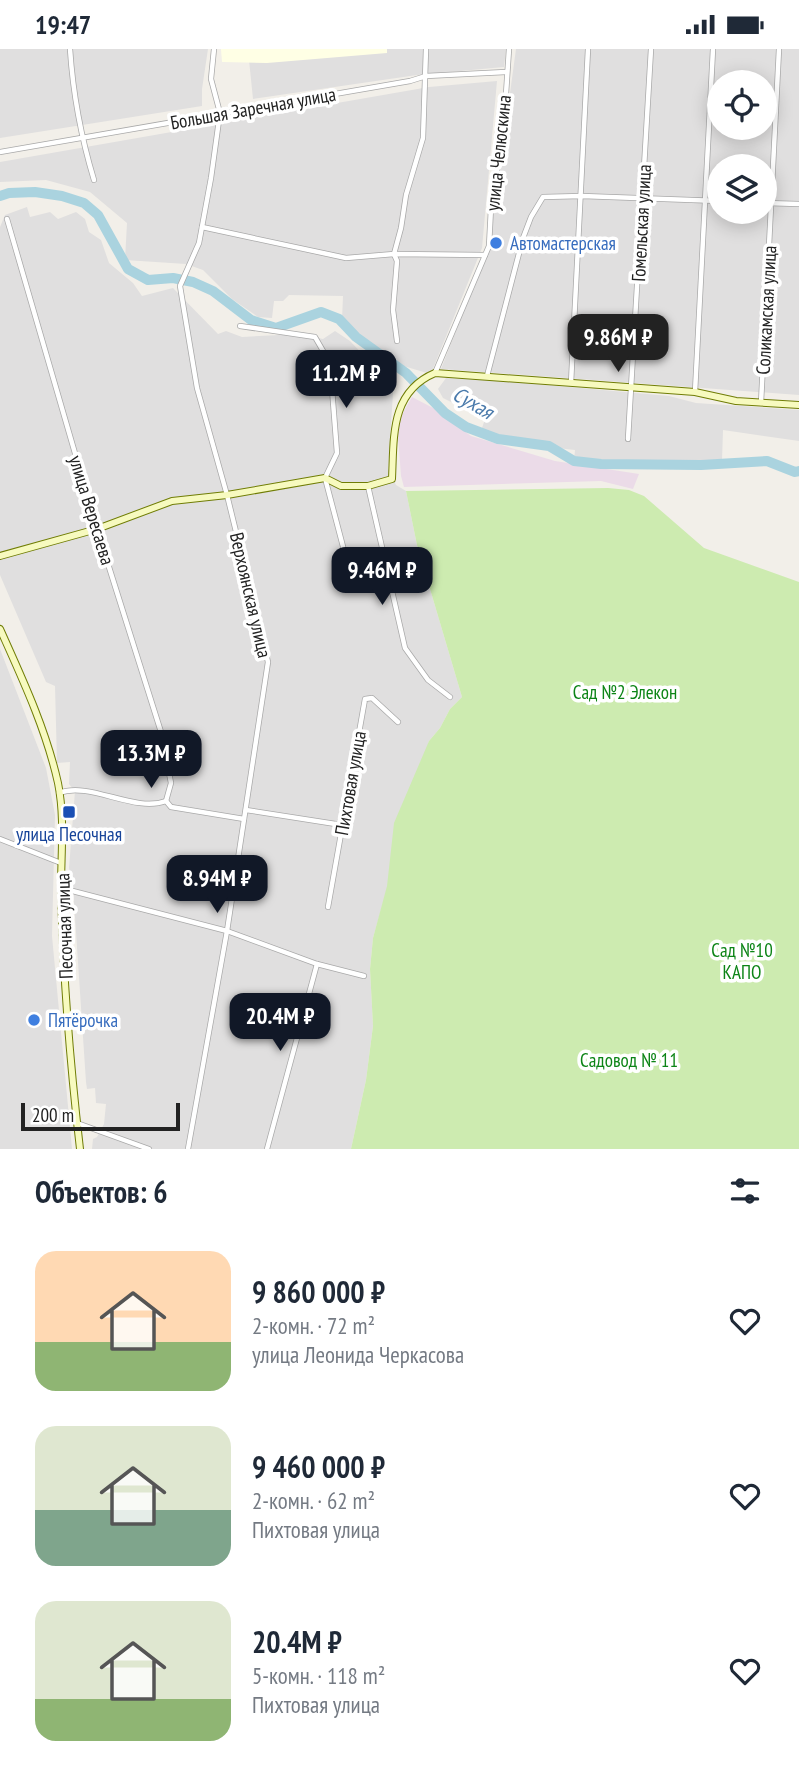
<!DOCTYPE html>
<html lang="ru">
<meta charset="utf-8">
<style>
body{margin:0;font-family:"PT Sans Narrow",sans-serif;background:#f6f6f7;color:#1f2937;height:100vh;display:flex;flex-direction:column;font-size:26px;white-space:nowrap}
*{box-sizing:border-box;margin:0}
p{font-size:23px;color:#747a83}
.icon{flex:none;width:38px;height:38px;fill:none;stroke:currentColor;stroke-width:2;stroke-linecap:round;stroke-linejoin:round}
.map{position:relative;height:1100px;overflow:hidden}
.panel{display:flex;flex-direction:column;background:#fff;flex:1}
.panel>*{flex:none}
.fabs{position:absolute;left:707px;top:21px;display:grid;gap:14px}
.fabs a{display:grid;place-items:center;width:70px;height:70px;border-radius:50%;background:#fff;box-shadow:0 4px 18px #0003;font-size:35px}
.scale{position:absolute;left:21px;bottom:18px;width:159px;box-sizing:border-box;padding-left:7px;border:4px solid #222;border-top:0;font-size:19px;line-height:24px;white-space:nowrap;color:#222;-webkit-text-stroke:5px #fff;paint-order:stroke}
.price{position:absolute;translate:-50% -60px;padding:0 16px;border-radius:14px;background:#111827;color:#fff;font-size:23px;line-height:46px;filter:drop-shadow(0 2px 4px #0008)}
.price::after{content:'';position:absolute;left:50%;top:42px;width:21px;height:16px;margin-left:-10px;background:inherit;clip-path:polygon(0 0,100% 0,50% 100%)}
.price.selected{background:#222;color:#fff}
ul{padding:0;list-style:none}
li{display:flex;align-items:center;gap:21px;height:175px;padding:0 35px}
li span{display:grid;place-items:center;flex:none;width:196px;height:140px;border-radius:21px;color:#555}
li>.icon{margin-inline-start:auto}
span .icon{width:84px;height:84px;fill:#fffc;stroke-width:1}
li b{font-size:30px}
h2{display:flex;justify-content:space-between;align-items:center;height:84px;padding:0 35px;font-size:30px}
.status{display:flex;justify-content:space-between;align-items:center;height:49px;padding:0 35px;background:#fff;direction:ltr}
.status svg{height:19px;fill:currentColor}
.map>svg:first-child{display:block}
.residential{fill:#e0dfdf;fill-rule:evenodd}
.industrial{fill:#ebdbe8}
.education{fill:#ffffe5}
.grass{fill:#cdebb0}
.lines{fill:none;stroke-linecap:round;stroke-linejoin:round}
.river{stroke:#aad3df;stroke-width:10}
.street-casing{stroke:#a9a9a9;stroke-width:6}
.secondary-casing{stroke:#707d05;stroke-width:8}
.street{stroke:#fff;stroke-width:4.5}
.secondary{stroke:#f7fabf;stroke-width:6}
.shop-dot{fill:#3f7fe0;stroke:#fff;stroke-width:2.5}
.transit-dot{fill:#1a4fb4;stroke:#fff;stroke-width:2.5}
.labels{text-anchor:middle;stroke-width:7;stroke-linejoin:round;paint-order:stroke}
.street-label{font-size:19px;fill:#222;stroke:#fff}
.shop-label{font-size:19px;fill:#366cbe;stroke:#fff;text-anchor:start}
.park-label{font-size:19px;fill:#0c8416;stroke:#fff}
.transit-label{font-size:19px;fill:#164399;stroke:#fff}
.water-label{font-size:21px;font-style:italic;fill:#4a7aab;stroke:#fff}
</style>
<div class="status"><b>19:47</b><svg viewBox="0 0 49 12"><path d="M0 12V9h3v3zM5 12V6h3v6zM10 12V3h3v9zM15 12V0h3v12zM26 1h20v11H26zM47 4h2v5h-2z"/></svg></div>
<div class="map">
<svg width="799" height="1100" viewBox="0 0 799 1100">
<rect width="100%" height="100%" fill="#f2efe9"/>
<g class="residential">
<polygon points="0,0 208,0 202,40 202,57 0,89"/>
<polygon points="369,0 506,0 504,18 417,26 253,50 249,11"/>
<path d="M516,0H799V346L441,320L489,198ZM719,33H765V79H719ZM719,117H765V163H719Z"/>
<polygon points="497,32 482,199 432,322 427,324 390,313 342,271 343,247 289,246 283,252 274,252 272,269 258,268 232,250 203,221 186,215 125,211 127,174 90,143 46,131 0,133 0,113 429,38"/>
<polygon points="27,158 30,168 50,163 58,170 76,163 85,170 89,183 101,191 109,214 133,234 142,247 173,239 218,285 226,282 242,288 299,285 323,290 335,282 350,292 373,316 389,329 393,344 388,420 396,436 406,442 417,496 462,648 450,660 440,679 429,692 373,889 370,920 373,977 366,1031 351,1100 92,1100 93,1090 97,1088 104,1075 106,1055 96,1054 95,1039 87,1040 86,1033 73,838 69,819 75,742 69,735 70,713 57,714 55,637 46,633 0,526 0,178 5,166"/>
<polygon points="446,329 514,333 669,347 696,354 799,361 799,392 723,381 722,412 666,418 574,412 575,401 521,395 480,385 485,370 443,349 438,340"/>
<polygon points="0,600 46,719 55,766 52,887 72,1100 0,1100"/>
</g>
<polygon class="industrial" points="412,348 435,360 471,387 555,412 639,425 633,440 601,432 404,438 401,427 397,374"/>
<polygon class="education" points="221,0 387,0 387,4 267,14 222,13"/>
<polygon class="grass" points="608,439 629,441 644,447 704,499 799,533 799,1100 351,1100 366,1031 373,977 370,920 373,889 387,837 394,774 429,692 440,679 450,660 462,648 417,496 406,442"/>
<g class="lines">
<polyline class="river" points="0,147 9,144 35,143 62,147 84,154 98,166 128,220 148,231 173,229 193,233 213,242 251,271 276,279 321,263 339,270 356,288 406,324 445,364 466,378 498,390 549,397 574,412 601,415 701,416 767,412 795,423 799,422"/>
<defs>
<g id="street">
<path d="M70,0C73,45 81,88 94,131"/>
<polyline points="0,103 410,32 426,27 506,23"/>
<polyline points="765,154 799,155"/>
<polyline points="7,170 97,480 161,683 171,734 166,752"/>
<polyline points="202,178 346,209 394,205 485,206"/>
<polyline points="240,277 315,288 330,314 337,404 325,429 351,528"/>
<polyline points="397,292 393,261 397,212 394,205 401,179 406,146 423,89 426,0"/>
<polyline points="435,324 489,197 491,159 504,75 509,0"/>
<polyline points="487,327 523,189 531,168 543,148 582,147 719,152"/>
<polyline points="571,334 588,0"/>
<polyline points="695,343 713,0"/>
<polyline points="761,354 779,0"/>
<polyline points="628,390 651,0"/>
<polyline points="368,437 405,599 428,631 450,648"/>
<path d="M59,744C90,732 134,764 166,752L171,758L244,770"/>
<polyline points="246,761 342,776"/>
<polyline points="0,790 61,814"/>
<polyline points="61,839 227,882 317,915 364,927"/>
<polyline points="328,858 365,650 372,649 398,673"/>
<polyline points="77,1074 149,1100"/>
<polyline points="188,1100 227,882 268,613 227,446 197,339 180,237 199,194 211,129 220,64 211,30 214,0"/>
<polyline points="267,1100 317,915"/>
</g>
<g id="secondary">
<path d="M0,507L97,480L172,452L227,446L325,429L341,437H368L392,430C394,388 390,343 435,324L695,343L736,352L799,356"/>
<path d="M0,580C22,629 46,680 58,734C65,769 61,804 61,840C63,926 70,1014 80,1100"/>
</g>
</defs>
<use href="#street" class="street-casing"/>
<use href="#secondary" class="secondary-casing"/>
<use href="#street" class="street"/>
<use href="#secondary" class="secondary"/>
</g>
<g class="shop-dot">
<circle cx="496" cy="194" r="7"/>
<circle cx="34" cy="971" r="7"/>
</g>
<rect class="transit-dot" x="62" y="756" width="14" height="14" rx="3.5"/>
<g class="labels">
<g class="street-label">
<text transform="translate(253 59) rotate(-10)" y="7">Большая Заречная улица</text>
<text transform="translate(498 104) rotate(-84)" y="7">улица Челюскина</text>
<text transform="translate(641 174) rotate(-87)" y="7">Гомельская улица</text>
<text transform="translate(766 261) rotate(-87)" y="7">Соликамская улица</text>
<text transform="translate(92 461) rotate(73)" y="7">улица Вересаева</text>
<text transform="translate(251 546) rotate(77)" y="7">Верхоянская улица</text>
<text transform="translate(350 734) rotate(-80)" y="7">Пихтовая улица</text>
<text transform="translate(64 877) rotate(-92)" y="7">Песочная улица</text>
</g>
<g class="shop-label">
<text x="510" y="201">Автомастерская</text>
<text x="48" y="978">Пятёрочка</text>
</g>
<g class="park-label">
<text x="625" y="650">Сад №2 Элекон</text>
<text x="742" y="908">Сад №10<tspan x="742" dy="22">КАПО</tspan></text>
<text x="629" y="1018">Садовод № 11</text>
</g>
<g class="transit-label">
<text x="69" y="792">улица Песочная</text>
</g>
<g class="water-label">
<text transform="translate(473 354) rotate(30)" y="7">Сухая</text>
</g>
</g>
</svg>
<div class="fabs">
<a><svg class="icon" aria-label="locate" viewBox="0 0 24 24"><circle cx="12" cy="12" r="6"/><path d="M12 2v4M12 18v4M2 12h4M18 12h4"/></svg></a>
<a><svg class="icon" aria-label="layers" viewBox="0 0 24 24"><path d="M12 4l9 5-9 5-9-5zM3 14l9 5 9-5"/></svg></a>
</div>
<div class="scale">200 m</div>
<b class="price selected" style="left:618px;top:325px">9.86M ₽</b>
<b class="price" style="left:346px;top:361px">11.2M ₽</b>
<b class="price" style="left:382px;top:558px">9.46M ₽</b>
<b class="price" style="left:151px;top:741px">13.3M ₽</b>
<b class="price" style="left:217px;top:866px">8.94M ₽</b>
<b class="price" style="left:280px;top:1004px">20.4M ₽</b>
</div>
<section class="panel">
<h2>Объектов: 6<svg class="icon" aria-label="filters" viewBox="0 0 24 24"><path d="M4 7h16M4 17h16"/><circle cx="9" cy="7" r="2"/><circle cx="15" cy="17" r="2"/></svg></h2>
<ul>
<li><span style="background:linear-gradient(#ffd9b3 65%,#8fb573 0)"><svg class="icon" aria-label="home" viewBox="0 0 24 24"><path d="M3 11l9-7 9 7M6 9v11h12V9"/></svg></span><div><b>9 860 000 ₽</b><p>2-комн. · 72 m²</p><p>улица Леонида Черкасова</p></div><svg class="icon" aria-label="heart" viewBox="0 0 24 24"><path d="M12 20l-8-8c-3-5 5-10 8-4 3-6 11-1 8 4z"/></svg></li>
<li><span style="background:linear-gradient(#dfe7d0 60%,#7fa58c 0)"><svg class="icon" aria-label="home" viewBox="0 0 24 24"><path d="M3 11l9-7 9 7M6 9v11h12V9"/></svg></span><div><b>9 460 000 ₽</b><p>2-комн. · 62 m²</p><p>Пихтовая улица</p></div><svg class="icon" aria-label="heart" viewBox="0 0 24 24"><path d="M12 20l-8-8c-3-5 5-10 8-4 3-6 11-1 8 4z"/></svg></li>
<li><span style="background:linear-gradient(#dfe7d0 70%,#8fb573 0)"><svg class="icon" aria-label="home" viewBox="0 0 24 24"><path d="M3 11l9-7 9 7M6 9v11h12V9"/></svg></span><div><b>20.4M ₽</b><p>5-комн. · 118 m²</p><p>Пихтовая улица</p></div><svg class="icon" aria-label="heart" viewBox="0 0 24 24"><path d="M12 20l-8-8c-3-5 5-10 8-4 3-6 11-1 8 4z"/></svg></li>
</ul>
</section>
